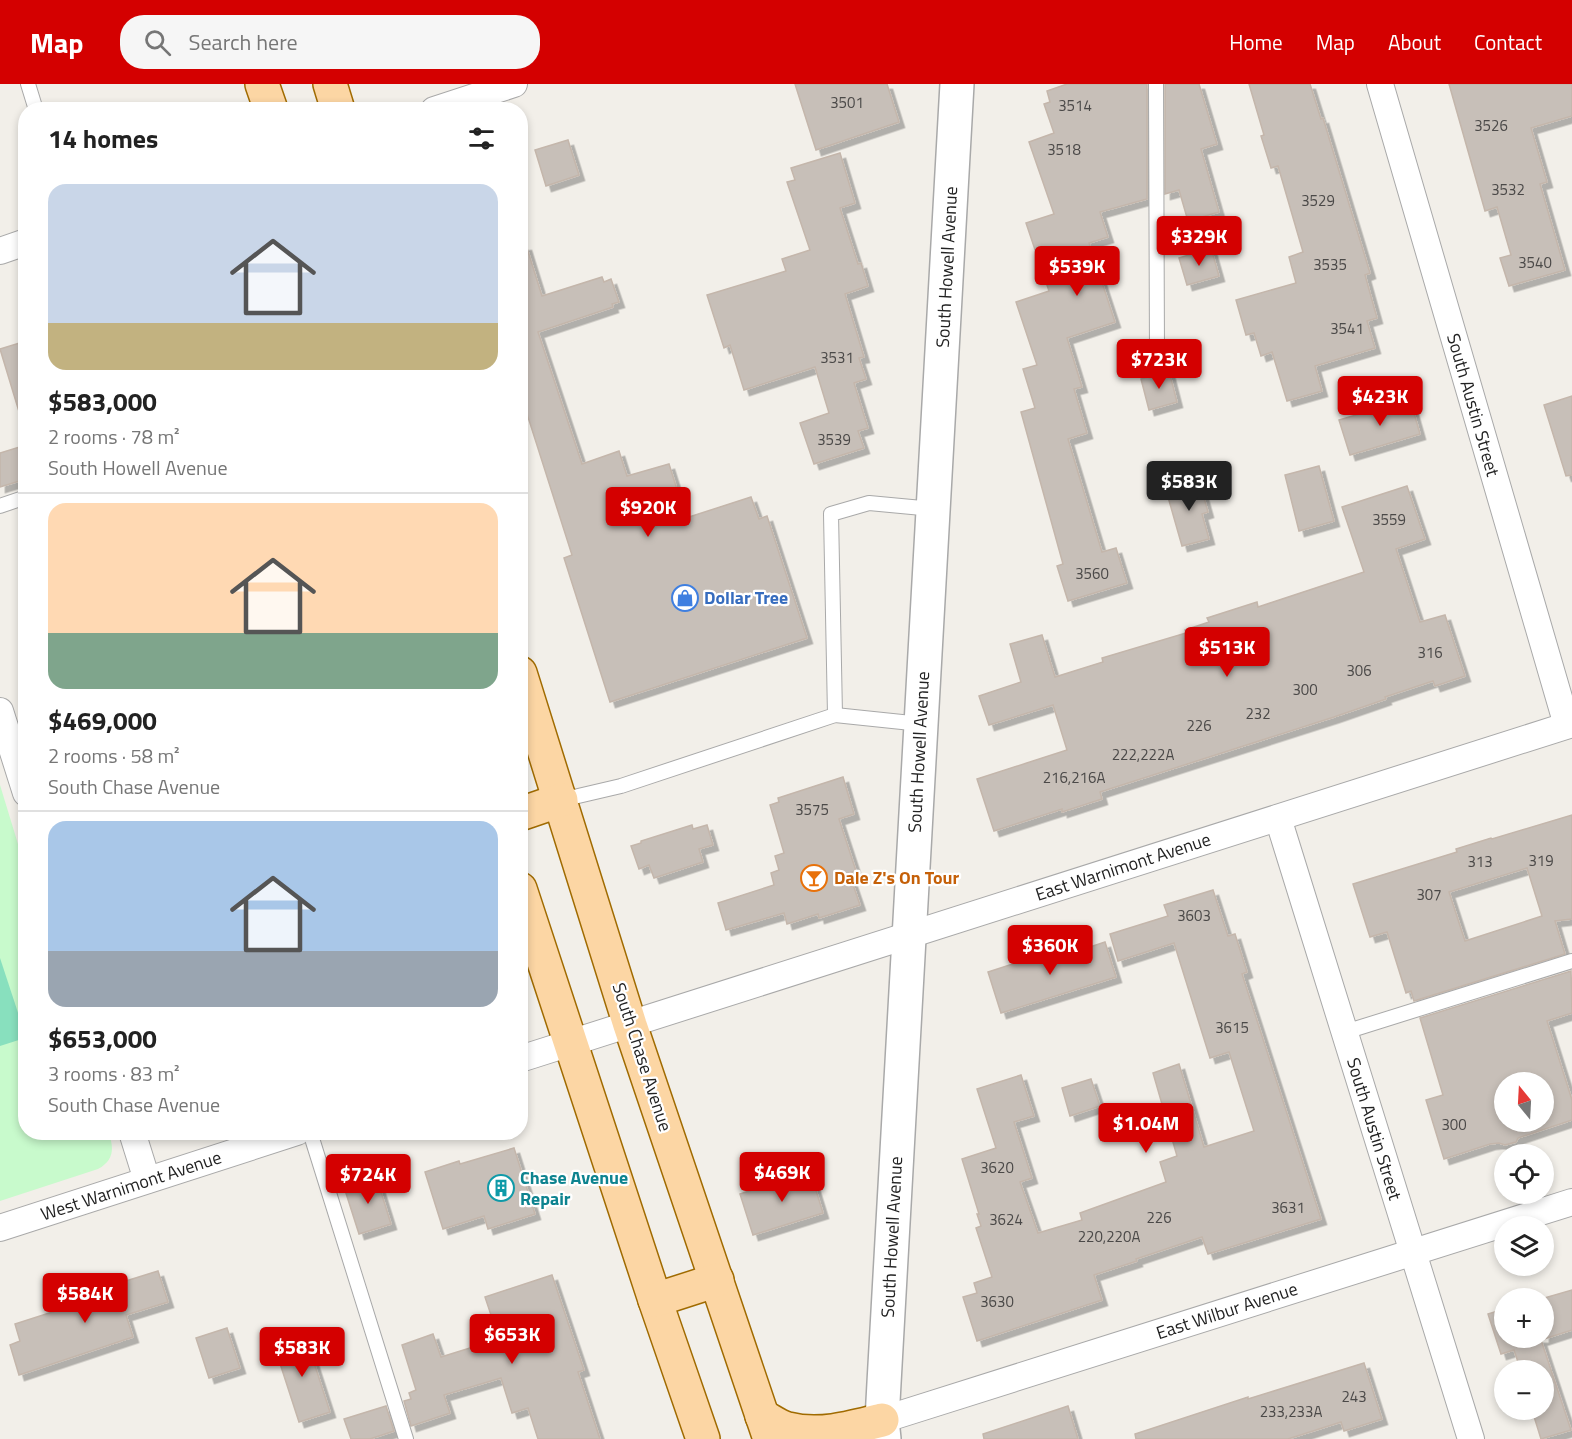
<!DOCTYPE html>
<meta charset="utf-8">
<style>
body{margin:0;font-family:"Titillium Web",sans-serif;background:#f6f6f6;color:#222;height:100vh;display:flex;flex-direction:column;font-size:22px;white-space:nowrap}
*{box-sizing:border-box;margin:0}
p{font-size:20px;color:#767676}
.icon{flex:none;width:33px;height:33px;fill:none;stroke:currentColor;stroke-width:2;stroke-linecap:round;stroke-linejoin:round}
.map{position:relative;flex:1;overflow:hidden}
.panel{position:absolute;left:18px;top:18px;width:510px;height:1038px;display:flex;flex-direction:column;background:#fff;border-radius:24px;box-shadow:0 3px 9px #0003}
.panel>*{flex:none}
.needle{width:39px;rotate:342deg}
.fabs{position:absolute;left:1494px;top:988px;display:grid;gap:12px}
.fabs a{display:grid;place-items:center;width:60px;height:60px;border-radius:50%;background:#fff;box-shadow:0 3px 9px #0003;font-size:30px}
.price{position:absolute;translate:-50% -51px;padding:0 14px;border-radius:6px;background:#d40000;color:#fff;font-size:20px;line-height:39px;filter:drop-shadow(0 2px 3px #0008)}
.price::after{content:'';position:absolute;left:50%;top:36px;width:18px;height:14px;margin-left:-9px;background:inherit;clip-path:polygon(0 0,100% 0,50% 100%)}
.price.on{background:#222;color:#fff}
ul{padding:0;list-style:none}
li{display:grid;align-content:center;gap:12px;height:318px;padding:0 30px}
li+li{border-top:2px solid #e0e0e0}
li span{display:grid;place-items:center;height:186px;border-radius:18px;color:#555}
li>.icon{margin-inline-start:auto}
span .icon{width:108px;height:108px;fill:#fffc;stroke-width:1}
li b{font-size:26px}
h2{display:flex;justify-content:space-between;align-items:center;height:72px;padding:0 30px;font-size:26px}
header{display:flex;align-items:center;gap:36px;box-sizing:border-box;height:84px;padding:0 30px;background:#d40000;color:#fff}
header strong{font-size:28px}
nav{display:flex;gap:33px;margin-inline-start:auto;font-size:21px}
.search{width:420px;height:54px;background:#f6f6f6;display:flex;align-items:center;gap:15px;box-sizing:border-box;padding:0 21px;border-radius:24px;color:#767676;font-size:22px}
.map>svg:first-child{display:block}
.park{fill:#c8facc}
.pitch{fill:#88e0be}
.building{fill:#c7bfb8;stroke:#c4b6ab;stroke-width:1.5;fill-rule:evenodd;filter:url(#shadow)}
.lines{fill:none;stroke-linecap:round;stroke-linejoin:round}
.service-casing{stroke:#a9a9a9;stroke-width:16}
.minor-casing{stroke:#a9a9a9;stroke-width:28}
.tertiary-casing{stroke:#a9a9a9;stroke-width:36}
.primary-casing{stroke:#a06b00;stroke-width:36}
.service{stroke:#fff;stroke-width:14}
.minor{stroke:#fff;stroke-width:26}
.tertiary{stroke:#fff;stroke-width:33}
.primary{stroke:#fcd6a4;stroke-width:33}
.labels{text-anchor:middle;stroke-width:4.5;stroke-linejoin:round;paint-order:stroke}
.number-label{font-size:15px;fill:#4b4948}
.street-label{font-size:18px;fill:#222;stroke:#fff}
.shop-label{font-size:18px;font-weight:bold;fill:#366cbe;stroke:#fff;text-anchor:start}
.food-label{font-size:18px;font-weight:bold;fill:#c56008;stroke:#fff;text-anchor:start}
.culture-label{font-size:18px;font-weight:bold;fill:#0d838f;stroke:#fff;text-anchor:start}
</style>
<header>
<strong>Map</strong>
<div class="search"><svg class="icon" aria-label="search" viewBox="0 0 24 24"><circle cx="10" cy="10" r="6"/><path d="M15 15l6 6"/></svg>Search here</div>
<nav><a>Home</a><a>Map</a><a>About</a><a>Contact</a></nav>
</header>
<div class="map">
<svg width="1572" height="1355" viewBox="0 0 1572 1355">
<defs>
<filter id="shadow"><feDropShadow dx="5.5" dy="5.5" stdDeviation="0" flood-color="#0004"/></filter>
</defs>
<rect width="100%" height="100%" fill="#f2efe9"/>
<path class="park" d="M0,701L25,783L26,1048L109,1049C114,1065 114,1076 98,1085L0,1117Z"/>
<polygon class="pitch" points="0,874 26,953 25,954 0,962"/>
<g class="building">
<polygon points="795,0 887,0 899,38 816,66"/>
<polygon points="1067,0 1147,0 1147,115 1100,128 1108,153 1089,159 1115,238 1067,254 1082,303 1074,305 1087,349 1068,355 1102,468 1116,464 1127,499 1068,517 1057,482 1063,480 1021,328 1035,324 1023,285 1037,281 1016,218 1049,207 1026,139 1054,130 1029,58 1054,49 1044,20 1050,18 1047,7"/>
<polygon points="1165,0 1199,0 1217,60 1201,65 1219,128 1188,137 1179,106 1165,110"/>
<polygon points="1249,0 1310,0 1321,35 1323,34 1370,189 1365,191 1377,234 1367,237 1375,264 1315,282 1322,307 1287,317 1272,268 1261,272 1254,249 1246,251 1236,216 1296,199 1289,173 1303,168 1278,82 1271,84 1261,52 1264,51"/>
<polygon points="1449,0 1572,0 1572,32 1531,44 1547,98 1540,100 1565,186 1509,202 1500,174 1511,171 1497,123 1485,127"/>
<polygon points="568,56 579,91 546,102 535,66"/>
<polygon points="840,69 855,119 840,124 858,180 861,179 868,202 845,210 864,273 859,274 866,295 854,299 868,344 858,347 864,364 814,380 800,339 829,329 815,283 744,306 730,261 724,264 707,211 786,187 782,175 810,166 787,98 795,96 791,84"/>
<polygon points="526,161 542,212 602,193 604,198 611,195 619,218 612,220 613,223 538,248 582,380 619,367 627,392 669,380 686,434 751,413 759,435 767,432 807,554 610,618 564,474 572,471 520,308 520,162"/>
<polygon points="1211,164 1219,192 1187,201 1179,174"/>
<polygon points="26,257 26,330 20,331 0,265"/>
<polygon points="1169,287 1177,318 1149,326 1141,295"/>
<polygon points="1572,312 1572,391 1566,392 1544,321"/>
<polygon points="1410,315 1420,350 1350,371 1339,336"/>
<polygon points="26,361 26,395 0,403 0,369"/>
<polygon points="1319,382 1334,437 1299,447 1285,391"/>
<polygon points="1199,396 1208,428 1202,430 1209,455 1182,462 1166,406"/>
<polygon points="1407,402 1425,455 1396,465 1420,538 1445,531 1465,592 1435,602 1433,597 1385,613 1386,615 1334,633 1100,708 1102,715 1062,728 1062,725 994,747 977,695 1067,666 1053,621 989,641 979,612 1021,598 1010,560 1042,551 1055,593 1103,578 1102,574 1186,549 1185,546 1209,538 1207,534 1257,518 1258,523 1364,488 1342,423"/>
<polygon points="843,693 854,730 839,735 856,787 849,789 860,821 819,834 818,830 787,840 784,829 726,846 718,819 774,801 771,789 779,786 775,772 784,769 770,721 779,718 778,714"/>
<path d="M1572,731V835L1555,837L1565,870L1414,917L1411,907L1406,909L1387,848L1370,853L1353,800L1457,768L1456,765L1491,754L1492,755ZM1527,784L1542,832L1465,857L1449,808Z"/>
<polygon points="692,741 693,745 707,741 713,761 699,765 703,778 654,794 649,781 639,785 631,762 641,759 641,757"/>
<polygon points="1213,806 1228,852 1235,850 1247,888 1242,890 1321,1135 1208,1170 1202,1153 1136,1175 1137,1177 1094,1191 1102,1216 977,1257 963,1213 977,1209 974,1199 992,1193 976,1144 981,1142 977,1130 979,1130 962,1075 996,1064 977,1005 1021,991 1034,1032 1014,1038 1032,1094 1020,1098 1038,1149 1082,1136 1080,1129 1166,1098 1160,1078 1177,1072 1153,989 1179,980 1204,1063 1254,1047 1229,968 1210,974 1174,859 1118,877 1110,850 1168,832 1164,821"/>
<polygon points="1105,858 1116,893 1001,929 988,888 1062,864 1066,871"/>
<path d="M1571,887L1572,929L1547,937L1572,1016V1036L1518,1054L1516,1058L1505,1061L1499,1059L1490,1060L1444,1075L1426,1016L1443,1011L1420,934ZM1504,999H1544V1038H1504Z"/>
<polygon points="1091,995 1100,1022 1070,1032 1062,1004"/>
<polygon points="514,1064 535,1130 488,1145 484,1132 443,1145 425,1088 459,1077 460,1080"/>
<polygon points="810,1087 823,1129 753,1151 740,1110"/>
<polygon points="376,1092 391,1140 359,1150 344,1103"/>
<polygon points="158,1187 168,1218 126,1231 133,1253 19,1291 10,1261 20,1257 15,1240 102,1212 100,1205"/>
<polygon points="552,1191 584,1286 578,1288 600,1355 538,1355 528,1324 512,1329 501,1294 444,1311 450,1329 411,1342 404,1317 411,1315 409,1309 416,1306 402,1261 433,1250 441,1273 499,1255 485,1213"/>
<polygon points="1572,1206 1572,1246 1541,1256 1571,1346 1541,1355 1532,1326 1544,1326 1544,1287 1521,1287 1514,1266 1501,1270 1488,1230 1504,1225 1504,1254 1544,1254 1544,1215 1541,1215"/>
<polygon points="227,1244 240,1284 209,1294 196,1254"/>
<polygon points="305,1251 330,1328 299,1338 274,1261"/>
<polygon points="1364,1279 1382,1335 1344,1347 1341,1338 1288,1355 1136,1355 1135,1350 1248,1313 1248,1315"/>
<polygon points="386,1322 394,1347 370,1355 351,1355 344,1335"/>
<polygon points="1068,1322 1078,1355 984,1355 983,1350"/>
</g>
<g class="lines">
<defs>
<g id="service">
<polyline points="28,0 36,26"/>
<polyline points="1156,0 1157,272"/>
<polyline points="0,422 26,413"/>
<polyline points="835,631 921,640"/>
<polyline points="561,716 621,702 835,631 831,430 869,419 933,425"/>
<polyline points="1345,948 1572,877"/>
<polyline points="310,1048 406,1355"/>
</g>
<g id="minor">
<polyline points="1380,0 1567,641"/>
<polyline points="434,26 514,0"/>
<polyline points="0,167 26,158"/>
<polyline points="0,627 26,709"/>
<polyline points="1278,734 1471,1355"/>
<polyline points="520,975 1572,640"/>
<polyline points="132,1048 147,1096"/>
<polyline points="0,1144 297,1048"/>
<polyline points="882,1336 1572,1118"/>
</g>
<polyline id="tertiary" points="884,1355 882,1336 884,1299 957,0"/>
<g id="primary">
<polyline points="262,0 271,26"/>
<polyline points="330,0 338,26"/>
<polyline points="520,589 630,941 770,1355"/>
<polyline points="520,730 561,716"/>
<polyline points="520,805 655,1216 703,1355"/>
<polyline points="655,1216 717,1196"/>
<path d="M762,1332C770,1336 779,1343 788,1345C819,1353 851,1344 882,1336"/>
</g>
</defs>
<use href="#service" class="service-casing"/>
<use href="#minor" class="minor-casing"/>
<use href="#tertiary" class="tertiary-casing"/>
<use href="#primary" class="primary-casing"/>
<use href="#service" class="service"/>
<use href="#minor" class="minor"/>
<use href="#tertiary" class="tertiary"/>
<use href="#primary" class="primary"/>
</g>
<defs>
<symbol id="shop-ring" viewBox="-11 -11 22 22"><circle r="9.5" fill="#fff" stroke="#3f7fe0" stroke-width="1.5"/><path d="M-5-2.5h2.3a2.7 3.5 0 0 1 5.4 0H5L5.5 6h-11ZM-1.5-2.5h3a1.5 2.3 0 0 0-3 0Z" fill="#3f7fe0"/></symbol>
<symbol id="bar-ring" viewBox="-11 -11 22 22"><circle r="9.5" fill="#fff" stroke="#e8710a" stroke-width="1.5"/><path d="M-6-5H6L.8 .8V4.5H3.5V6h-7V4.5H-.8V.8Z" fill="#e8710a"/></symbol>
<symbol id="building-ring" viewBox="-11 -11 22 22"><circle r="9.5" fill="#fff" stroke="#0f9aa8" stroke-width="1.5"/><path d="M-4-6H4V6H1V3H-1V6H-4ZM-2.5-4.3h1.7v1.8h-1.7ZM.8-4.3h1.7v1.8H.8ZM-2.5-1h1.7V.8h-1.7ZM.8-1h1.7V.8H.8Z" fill="#0f9aa8"/></symbol>
</defs>
<g fill-rule="evenodd">
<use href="#shop-ring" x="670" y="499" width="30" height="30"/>
<use href="#bar-ring" x="799" y="779" width="30" height="30"/>
<use href="#building-ring" x="486" y="1089" width="30" height="30"/>
</g>
<g class="labels">
<g class="number-label">
<text x="847" y="24">3501</text>
<text x="1075" y="27">3514</text>
<text x="1491" y="47">3526</text>
<text x="1064" y="71">3518</text>
<text x="1508" y="111">3532</text>
<text x="1318" y="122">3529</text>
<text x="1535" y="184">3540</text>
<text x="1330" y="186">3535</text>
<text x="1347" y="250">3541</text>
<text x="837" y="279">3531</text>
<text x="834" y="361">3539</text>
<text x="1389" y="441">3559</text>
<text x="1092" y="495">3560</text>
<text x="1430" y="574">316</text>
<text x="1359" y="592">306</text>
<text x="1305" y="611">300</text>
<text x="1258" y="635">232</text>
<text x="1199" y="647">226</text>
<text x="1143" y="676">222,222A</text>
<text x="1074" y="699">216,216A</text>
<text x="812" y="731">3575</text>
<text x="1541" y="782">319</text>
<text x="1480" y="783">313</text>
<text x="1429" y="816">307</text>
<text x="1194" y="837">3603</text>
<text x="1232" y="949">3615</text>
<text x="1454" y="1046">300</text>
<text x="997" y="1089">3620</text>
<text x="1288" y="1129">3631</text>
<text x="1159" y="1139">226</text>
<text x="1006" y="1141">3624</text>
<text x="1109" y="1158">220,220A</text>
<text x="997" y="1223">3630</text>
<text x="1354" y="1318">243</text>
<text x="1291" y="1333">233,233A</text>
</g>
<g class="street-label">
<text transform="translate(947 183) rotate(-87)" y="6">South Howell Avenue</text>
<text transform="translate(1473 321) rotate(74)" y="6">South Austin Street</text>
<text transform="translate(919 668) rotate(-87)" y="6">South Howell Avenue</text>
<text transform="translate(1123 783) rotate(-18)" y="6">East Warnimont Avenue</text>
<text transform="translate(642 973) rotate(72)" y="6">South Chase Avenue</text>
<text transform="translate(1374 1045) rotate(73)" y="6">South Austin Street</text>
<text transform="translate(131 1102) rotate(-18)" y="6">West Warnimont Avenue</text>
<text transform="translate(892 1153) rotate(-87)" y="6">South Howell Avenue</text>
<text transform="translate(1227 1227) rotate(-18)" y="6">East Wilbur Avenue</text>
</g>
<g class="shop-label">
<text x="704" y="520">Dollar Tree</text>
</g>
<g class="food-label">
<text x="834" y="800">Dale Z's On Tour</text>
</g>
<g class="culture-label">
<text x="520" y="1100">Chase Avenue<tspan x="520" dy="21">Repair</tspan></text>
</g>
</g>
</svg>
<div class="fabs">
<a><svg class="needle" viewBox="-14 -14 28 28"><path d="M0-13l5 13h-10z" fill="#e53935"/><path d="M0 13l5-13h-10z" fill="#767676"/></svg></a>
<a><svg class="icon" aria-label="locate" viewBox="0 0 24 24"><circle cx="12" cy="12" r="6"/><path d="M12 2v4M12 18v4M2 12h4M18 12h4"/></svg></a>
<a><svg class="icon" aria-label="layers" viewBox="0 0 24 24"><path d="M12 4l9 5-9 5-9-5zM3 14l9 5 9-5"/></svg></a>
<a>+</a>
<a>−</a>
</div>
<b class="price" style="left:1199px;top:183px">$329K</b>
<b class="price" style="left:1077px;top:213px">$539K</b>
<b class="price" style="left:1159px;top:306px">$723K</b>
<b class="price" style="left:1380px;top:343px">$423K</b>
<b class="price on" style="left:1189px;top:428px">$583K</b>
<b class="price" style="left:648px;top:454px">$920K</b>
<b class="price" style="left:1227px;top:594px">$513K</b>
<b class="price" style="left:1050px;top:892px">$360K</b>
<b class="price" style="left:1146px;top:1070px">$1.04M</b>
<b class="price" style="left:782px;top:1119px">$469K</b>
<b class="price" style="left:368px;top:1121px">$724K</b>
<b class="price" style="left:85px;top:1240px">$584K</b>
<b class="price" style="left:512px;top:1281px">$653K</b>
<b class="price" style="left:302px;top:1294px">$583K</b>
<section class="panel">
<h2>14 homes<svg class="icon" aria-label="filters" viewBox="0 0 24 24"><path d="M4 7h16M4 17h16"/><circle cx="9" cy="7" r="2"/><circle cx="15" cy="17" r="2"/></svg></h2>
<ul>
<li><span style="background:linear-gradient(#c9d6e8 75%,#c2b280 0)"><svg class="icon" aria-label="home" viewBox="0 0 24 24"><path d="M3 11l9-7 9 7M6 9v11h12V9"/></svg></span><div><b>$583,000</b><p>2 rooms · 78 m²</p><p>South Howell Avenue</p></div></li>
<li><span style="background:linear-gradient(#ffd9b3 70%,#7fa58c 0)"><svg class="icon" aria-label="home" viewBox="0 0 24 24"><path d="M3 11l9-7 9 7M6 9v11h12V9"/></svg></span><div><b>$469,000</b><p>2 rooms · 58 m²</p><p>South Chase Avenue</p></div></li>
<li><span style="background:linear-gradient(#a9c7e8 70%,#9aa5b1 0)"><svg class="icon" aria-label="home" viewBox="0 0 24 24"><path d="M3 11l9-7 9 7M6 9v11h12V9"/></svg></span><div><b>$653,000</b><p>3 rooms · 83 m²</p><p>South Chase Avenue</p></div></li>
</ul>
</section>
</div>
